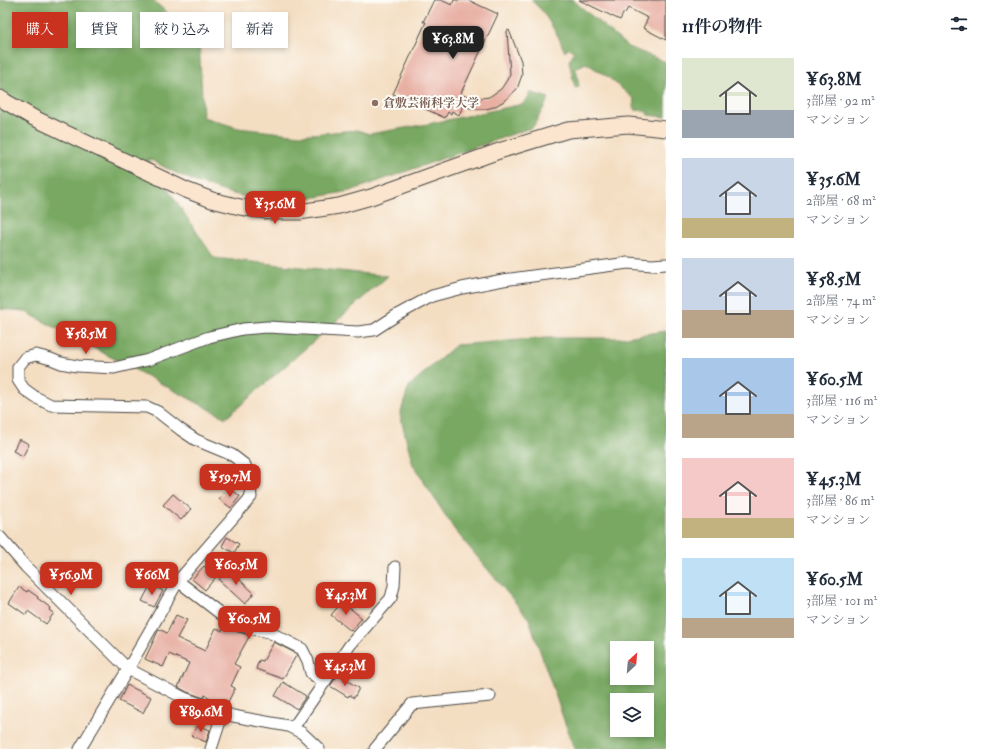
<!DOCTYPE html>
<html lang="ja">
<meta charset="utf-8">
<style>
body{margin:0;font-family:"IM FELL Double Pica","Noto Serif JP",serif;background:#f2f2f3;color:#1f2937;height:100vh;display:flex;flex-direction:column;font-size:15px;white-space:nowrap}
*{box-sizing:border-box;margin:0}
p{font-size:13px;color:#747a83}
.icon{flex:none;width:22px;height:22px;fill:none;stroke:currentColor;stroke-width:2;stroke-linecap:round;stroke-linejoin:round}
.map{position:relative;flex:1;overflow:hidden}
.drawer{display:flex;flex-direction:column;background:#fff;width:320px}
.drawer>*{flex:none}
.guide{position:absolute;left:12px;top:12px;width:380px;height:36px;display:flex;gap:8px}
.needle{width:26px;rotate:26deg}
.controls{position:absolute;left:610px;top:641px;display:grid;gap:8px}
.controls a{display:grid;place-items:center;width:44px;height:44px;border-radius:0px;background:#fff;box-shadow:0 2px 6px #0003;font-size:20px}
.price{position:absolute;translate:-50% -34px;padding:0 9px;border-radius:8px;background:#c8321e;color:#fff;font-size:13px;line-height:26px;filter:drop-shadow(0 1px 2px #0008)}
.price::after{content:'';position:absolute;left:50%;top:24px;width:12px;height:9px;margin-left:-6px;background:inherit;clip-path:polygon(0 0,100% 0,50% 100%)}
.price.active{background:#222;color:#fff}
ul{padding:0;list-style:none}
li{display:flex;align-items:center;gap:12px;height:100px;padding:0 16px}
li span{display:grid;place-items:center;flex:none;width:112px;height:80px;border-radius:0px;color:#555}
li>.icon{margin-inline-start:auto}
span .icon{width:48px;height:48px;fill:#fffc;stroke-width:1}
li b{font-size:17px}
h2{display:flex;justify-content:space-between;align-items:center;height:48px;padding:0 16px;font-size:17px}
.chip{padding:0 14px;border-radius:0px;background:#fff;box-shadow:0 2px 6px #0003;font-size:14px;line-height:36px}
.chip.active{background:#c8321e;color:#fff}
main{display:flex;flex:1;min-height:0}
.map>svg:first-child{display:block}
.forest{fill:#78a862;stroke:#526a46;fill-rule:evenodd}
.building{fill:#e8afa3}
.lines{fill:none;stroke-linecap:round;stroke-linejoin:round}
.street-casing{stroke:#494642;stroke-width:13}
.secondary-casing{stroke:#494642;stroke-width:17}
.street{stroke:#fff;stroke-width:11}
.secondary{stroke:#fbe5cf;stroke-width:15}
.education-dot{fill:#8d6e63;stroke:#fdfcf7;stroke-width:1.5}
.labels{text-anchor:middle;stroke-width:4;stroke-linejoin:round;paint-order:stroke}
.education-label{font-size:12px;font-weight:bold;fill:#785e54;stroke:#fdfcf7;text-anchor:start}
</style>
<main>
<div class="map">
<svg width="666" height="749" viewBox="0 0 666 749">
<rect width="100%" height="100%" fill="#fdfcf7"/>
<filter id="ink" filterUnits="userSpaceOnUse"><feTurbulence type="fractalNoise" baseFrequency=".025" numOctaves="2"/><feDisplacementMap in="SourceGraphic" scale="8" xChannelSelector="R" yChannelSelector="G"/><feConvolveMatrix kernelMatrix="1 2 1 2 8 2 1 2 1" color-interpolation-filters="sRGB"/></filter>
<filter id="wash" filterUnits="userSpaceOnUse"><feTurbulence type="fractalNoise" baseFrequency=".012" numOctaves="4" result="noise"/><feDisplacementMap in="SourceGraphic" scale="16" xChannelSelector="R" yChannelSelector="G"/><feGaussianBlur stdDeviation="0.9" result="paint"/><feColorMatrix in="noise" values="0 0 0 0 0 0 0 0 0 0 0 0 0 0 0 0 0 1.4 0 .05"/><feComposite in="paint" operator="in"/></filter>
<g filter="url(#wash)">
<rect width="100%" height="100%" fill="#f4dec2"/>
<g class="forest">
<polygon points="0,0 154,0 157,4 199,39 203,117 238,128 300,135 357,130 369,134 428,124 523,104 529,97 529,92 549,98 533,127 350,191 300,200 259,200 229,193 196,182 176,173 147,158 214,258 388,276 226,418 24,311 0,309"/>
<polygon points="531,0 573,0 628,47 666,62 666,117 648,115 646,111 635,110 633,107 634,99 608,77 586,63 576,68 579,87 575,88 569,61 574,52 569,48 565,52 558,36 543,12"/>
<path d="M666,331V749H574L529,619L454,529L413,465L400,415L409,386L456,345L546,338H619ZM617,648H647V678H617ZM617,700H647V730H617Z"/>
</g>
<g id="blocks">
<g class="building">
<polygon points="434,0 441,0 452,5 454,0 468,0 498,14 460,95 482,98 489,97 501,89 507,80 510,74 507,31 509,30 521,61 522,75 517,89 504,101 494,107 486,109 474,109 463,106 459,115 452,111 451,114 448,112 445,118 393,94 426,22 423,22"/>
<polygon points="579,0 666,0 666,40 643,28 648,18 628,8 625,13 624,12 620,20"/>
<polygon points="19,439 29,444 23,456 13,451"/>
<polygon points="228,487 240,496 231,508 219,499"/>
<polygon points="173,494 191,509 181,520 163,505"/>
<polygon points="227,537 239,544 234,553 222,546"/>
<polygon points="204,566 216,577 205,590 192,579"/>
<polygon points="226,567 254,593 245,604 219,580"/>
<polygon points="151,584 163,591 154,607 142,601"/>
<polygon points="19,587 27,592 28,590 38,597 37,598 51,608 50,610 54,613 46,624 28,611 26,615 9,603"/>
<polygon points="342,602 362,618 351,631 331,615"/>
<polygon points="176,615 187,620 177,638 205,651 216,628 222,631 224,626 238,632 250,635 234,664 240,667 231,686 235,688 226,706 205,695 204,698 187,692 178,687 189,663 169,654 163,667 145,659 159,629 167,633"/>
<polygon points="274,642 297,654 283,679 256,669 259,660 263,661"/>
<polygon points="338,675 359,688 354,698 349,695 348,697 330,686"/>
<polygon points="283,682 306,696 297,709 275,696"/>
<polygon points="127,685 151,697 143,713 119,701"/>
<polygon points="198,725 210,730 206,742 192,736"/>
</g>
</g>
</g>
<g filter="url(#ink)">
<use href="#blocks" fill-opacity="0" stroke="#494642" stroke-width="1"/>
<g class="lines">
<defs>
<g id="street">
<polyline points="0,537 26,567 128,669 184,698 233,716 288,726 302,733 319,749"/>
<polyline points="178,581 230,621 249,628 269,632 302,649 308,661 311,673 324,683"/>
<polyline points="293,728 350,645 391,598 394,586 395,567"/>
<polyline points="80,749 128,669 178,581 251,497 249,478 245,465 232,455 196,440 181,430 158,412 147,407 51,405 35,397 24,389 18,380 18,367 25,358 36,355 51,359 61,363 77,366 114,368 148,360 209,337 243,329 267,327 358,332 374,330 397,315 432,296 462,288 503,280 628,263 652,265 666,264"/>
<polyline points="211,749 223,712"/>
<polyline points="375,749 412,704 490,696"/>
</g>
<polyline id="secondary" points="0,98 6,102 34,118 186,190 212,200 240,207 272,212 299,212 339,206 371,197 499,151 568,130 628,125 666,129"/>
</defs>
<use href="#street" class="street-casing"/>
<use href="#secondary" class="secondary-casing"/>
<use href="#street" class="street"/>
<use href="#secondary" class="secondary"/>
</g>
</g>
<circle class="education-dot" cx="375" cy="103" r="4"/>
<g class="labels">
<g class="education-label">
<text x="383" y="107">倉敷芸術科学大学</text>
</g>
</g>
</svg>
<div class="controls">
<a><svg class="needle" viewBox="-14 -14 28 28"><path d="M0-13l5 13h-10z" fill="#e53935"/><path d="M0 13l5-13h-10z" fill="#747a83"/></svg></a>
<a><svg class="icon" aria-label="layers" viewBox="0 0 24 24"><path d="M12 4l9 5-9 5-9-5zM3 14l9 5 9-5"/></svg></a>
</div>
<b class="price active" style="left:453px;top:60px">¥63.8M</b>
<b class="price" style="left:275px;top:225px">¥35.6M</b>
<b class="price" style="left:86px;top:355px">¥58.5M</b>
<b class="price" style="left:230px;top:498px">¥59.7M</b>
<b class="price" style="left:236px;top:586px">¥60.5M</b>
<b class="price" style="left:71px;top:596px">¥56.9M</b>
<b class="price" style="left:152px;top:596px">¥66M</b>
<b class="price" style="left:346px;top:616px">¥45.3M</b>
<b class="price" style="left:249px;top:640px">¥60.5M</b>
<b class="price" style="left:345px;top:687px">¥45.3M</b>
<b class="price" style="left:201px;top:733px">¥89.6M</b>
<div class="guide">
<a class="chip active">購入</a>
<a class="chip">賃貸</a>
<a class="chip">絞り込み</a>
<a class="chip">新着</a>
</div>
</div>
<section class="drawer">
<h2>11件の物件<svg class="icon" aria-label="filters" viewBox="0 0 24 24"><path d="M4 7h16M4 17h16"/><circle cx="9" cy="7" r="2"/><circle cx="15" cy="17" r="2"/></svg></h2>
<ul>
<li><span style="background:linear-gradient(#dfe7d0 65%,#9aa5b1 0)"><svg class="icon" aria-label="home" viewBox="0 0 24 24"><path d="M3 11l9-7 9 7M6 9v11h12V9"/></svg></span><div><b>¥63.8M</b><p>3部屋 · 92 m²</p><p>マンション</p></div></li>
<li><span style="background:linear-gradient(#c9d6e8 75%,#c2b280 0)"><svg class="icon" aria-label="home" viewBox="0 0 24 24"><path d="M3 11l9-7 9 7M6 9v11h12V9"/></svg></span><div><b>¥35.6M</b><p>2部屋 · 68 m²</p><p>マンション</p></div></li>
<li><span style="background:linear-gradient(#c9d6e8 65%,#b9a48a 0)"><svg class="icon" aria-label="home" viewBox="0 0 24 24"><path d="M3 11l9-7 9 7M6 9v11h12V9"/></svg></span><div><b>¥58.5M</b><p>2部屋 · 74 m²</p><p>マンション</p></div></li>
<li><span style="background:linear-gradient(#a9c7e8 70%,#b9a48a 0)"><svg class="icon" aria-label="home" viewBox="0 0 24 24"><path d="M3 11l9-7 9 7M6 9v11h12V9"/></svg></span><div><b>¥60.5M</b><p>3部屋 · 116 m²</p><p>マンション</p></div></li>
<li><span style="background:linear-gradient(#f6c9c9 75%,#c2b280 0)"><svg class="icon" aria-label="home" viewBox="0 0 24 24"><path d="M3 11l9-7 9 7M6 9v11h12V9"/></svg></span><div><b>¥45.3M</b><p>3部屋 · 86 m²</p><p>マンション</p></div></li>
<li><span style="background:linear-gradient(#bfe0f5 75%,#b9a48a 0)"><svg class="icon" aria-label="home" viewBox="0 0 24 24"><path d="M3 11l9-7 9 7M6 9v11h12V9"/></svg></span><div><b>¥60.5M</b><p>3部屋 · 101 m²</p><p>マンション</p></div></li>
</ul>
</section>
</main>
